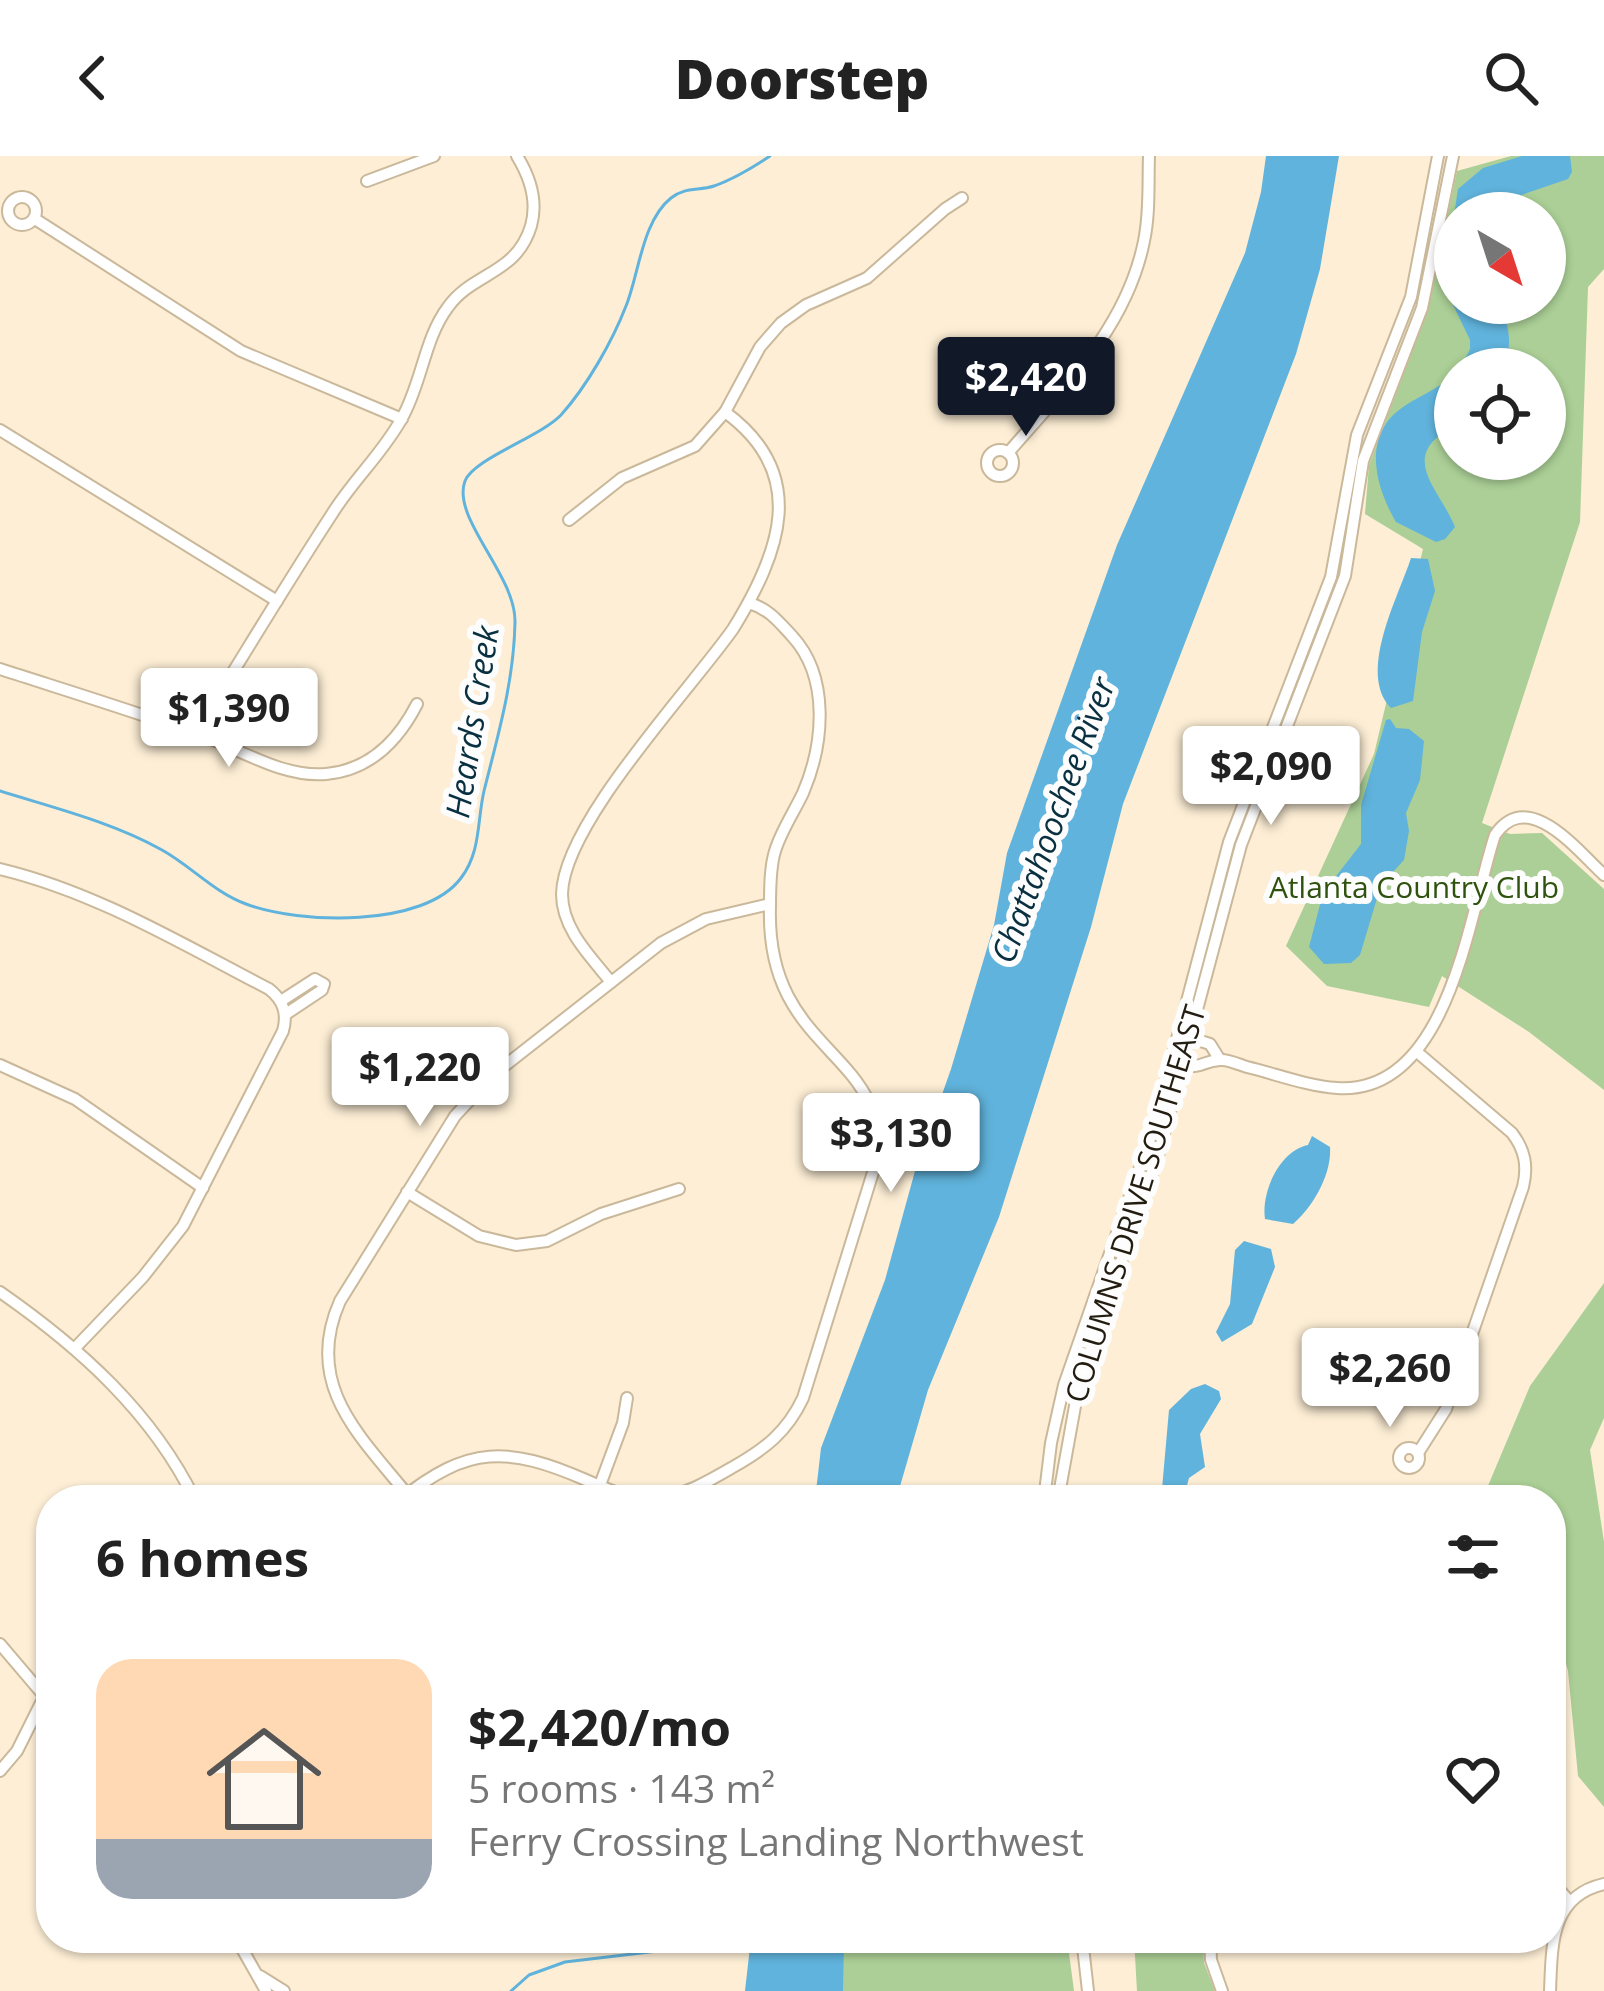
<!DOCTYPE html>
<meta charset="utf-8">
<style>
body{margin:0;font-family:"Open Sans",sans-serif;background:#f6f6f6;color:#222;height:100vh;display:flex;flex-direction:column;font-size:45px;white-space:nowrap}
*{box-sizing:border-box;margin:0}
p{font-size:39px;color:#767676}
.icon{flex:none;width:66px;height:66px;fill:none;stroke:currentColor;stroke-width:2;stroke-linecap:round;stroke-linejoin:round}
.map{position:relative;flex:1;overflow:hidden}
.panel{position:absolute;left:36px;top:1329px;width:1530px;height:468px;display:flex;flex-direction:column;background:#fff;border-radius:48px;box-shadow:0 3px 9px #0004}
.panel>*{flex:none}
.needle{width:78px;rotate:141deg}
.buttons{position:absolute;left:1434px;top:36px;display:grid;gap:24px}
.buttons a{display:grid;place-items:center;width:132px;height:132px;border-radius:50%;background:#fff;box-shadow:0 3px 9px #0004;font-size:60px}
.price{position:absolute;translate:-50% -102px;padding:0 27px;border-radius:12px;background:#fff;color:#222;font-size:39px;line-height:78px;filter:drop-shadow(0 3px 6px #0008)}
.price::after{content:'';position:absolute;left:50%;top:72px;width:36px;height:27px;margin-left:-18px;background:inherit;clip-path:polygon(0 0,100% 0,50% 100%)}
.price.on{background:#111827;color:#fff}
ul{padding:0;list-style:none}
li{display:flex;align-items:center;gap:36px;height:300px;padding:0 60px}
li span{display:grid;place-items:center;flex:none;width:336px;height:240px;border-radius:36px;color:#555}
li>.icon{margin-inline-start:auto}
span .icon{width:144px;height:144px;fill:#fffc;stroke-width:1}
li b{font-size:51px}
h2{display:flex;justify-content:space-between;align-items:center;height:144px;padding:0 60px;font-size:51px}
header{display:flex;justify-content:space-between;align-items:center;height:156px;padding:0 60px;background:#fff;font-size:54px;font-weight:800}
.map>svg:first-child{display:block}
.green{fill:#abcf96;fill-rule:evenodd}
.water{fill:#60b3dc}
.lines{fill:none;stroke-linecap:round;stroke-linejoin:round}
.stream{stroke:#60b3dc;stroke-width:3}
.minor-casing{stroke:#cab89a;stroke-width:14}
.minor{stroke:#fff;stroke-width:10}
.labels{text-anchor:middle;stroke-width:12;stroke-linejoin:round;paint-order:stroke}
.park-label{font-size:30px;fill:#2f530f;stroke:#fdfdfd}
.street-label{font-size:30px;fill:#231d11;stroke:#fdfdfd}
.water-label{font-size:33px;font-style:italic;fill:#093041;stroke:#fdfdfd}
</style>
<header><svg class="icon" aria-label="back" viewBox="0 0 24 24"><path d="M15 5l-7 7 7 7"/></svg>Doorstep<svg class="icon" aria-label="search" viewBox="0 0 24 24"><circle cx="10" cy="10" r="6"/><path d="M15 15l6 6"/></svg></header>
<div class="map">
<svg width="1604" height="1835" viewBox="0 0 1604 1835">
<rect width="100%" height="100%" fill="#fdeed5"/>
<g class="green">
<path d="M1511,0H1604V113L1588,131L1580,366L1482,667L1510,678L1542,677L1604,733V934L1529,876L1442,820L1429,851L1327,830L1286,790L1374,598L1423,393L1365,358L1369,309L1428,154L1457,15ZM1455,57H1545V147H1455ZM1455,213H1545V303H1455Z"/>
<polygon points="1604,1127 1604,1262 1590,1294 1604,1386 1604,1651 1578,1620 1568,1515 1551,1452 1551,1344 1482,1344 1530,1230"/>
<polygon points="824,1782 1067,1782 1074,1835 825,1835"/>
<polygon points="1134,1782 1203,1782 1204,1807 1215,1835 1137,1835"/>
</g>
<g class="water">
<polygon points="1266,0 1339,0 1320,113 1296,198 1123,648 1091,771 999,1061 928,1234 896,1344 815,1344 821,1292 885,1124 915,1015 951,913 994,769 1007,697 1117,389 1245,97 1261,36"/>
<polygon points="1522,0 1570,0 1572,16 1568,23 1498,47 1492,57 1455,57 1455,107 1448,98 1458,33 1483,12"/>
<path d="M1455,128V147L1499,148C1510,170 1513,191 1503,213H1460L1470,193V184L1444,130Z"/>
<path d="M1455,219V270C1395,300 1440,333 1455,371L1445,383L1436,386L1396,366C1376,332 1362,283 1399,254C1416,241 1438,233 1455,219Z"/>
<path d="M1411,402L1428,403L1435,435L1422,476L1413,545L1391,552C1357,517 1398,442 1411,402Z"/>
<polygon points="1390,563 1396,572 1409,573 1424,585 1420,624 1406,657 1409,675 1404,704 1381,729 1360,799 1351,807 1324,808 1309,791 1323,737 1361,688 1361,649 1386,564"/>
<path d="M1312,980L1330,991C1332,1018 1313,1051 1293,1068L1265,1063C1261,1037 1279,995 1308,989Z"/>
<polygon points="1244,1085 1271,1093 1275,1111 1252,1168 1222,1186 1216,1176 1230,1148 1235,1094"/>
<polygon points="1205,1228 1219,1235 1221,1243 1200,1278 1205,1311 1189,1322 1183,1344 1161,1344 1169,1254 1191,1233"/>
<polygon points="751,1782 844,1782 843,1835 745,1835"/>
</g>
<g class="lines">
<g class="stream">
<path d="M0,635C54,652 112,666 162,694C191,710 215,737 246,748C299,768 424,772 461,722C481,696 477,665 484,635C498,579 514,525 515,466C516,419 451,362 465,325C473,303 540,281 561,259C587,230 612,186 626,150C639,118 642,65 671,42C684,31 699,35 714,30C734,23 752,12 770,0"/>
<polyline points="511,1835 529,1819 565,1806 751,1784"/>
</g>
<defs>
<g id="minor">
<polyline points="367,25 434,0"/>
<circle cx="22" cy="55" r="14"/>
<polyline points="35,63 241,195 402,263"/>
<polyline points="0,274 277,445"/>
<circle cx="1000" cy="307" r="13"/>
<path d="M1008,297C1063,233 1127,171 1144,85C1150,57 1148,28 1149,0"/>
<polyline points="569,364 622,322 695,290 725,256 760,191 781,167 806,149 867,122 945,53 962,42"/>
<path d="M0,513C65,534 130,554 195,577C237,591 281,622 326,618C370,614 398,585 417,548"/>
<path d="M195,577C241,504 285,430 332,358C353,324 383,297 402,262C422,227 424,183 448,151C473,116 516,119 531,70C538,45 530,21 517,0"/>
<path d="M0,713C96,736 182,788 269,833C283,844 288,857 283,875L183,1070L143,1121L76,1191"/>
<path d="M611,826C590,800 562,773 562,738C563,668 690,534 733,473C780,397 810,318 725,256"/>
<polyline points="281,845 315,823 324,828 322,834 286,858"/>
<polyline points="1185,880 1210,888 1220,904"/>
<path d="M1417,896L1512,977C1525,994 1528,1010 1523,1031L1446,1253L1418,1297"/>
<path d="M1176,908C1205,914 1200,905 1220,904C1228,903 1240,909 1247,911C1276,918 1307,930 1337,932C1449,940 1469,757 1495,679C1528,631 1577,694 1604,719"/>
<polyline points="0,909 75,943 203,1032"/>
<polyline points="407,1036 479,1080 516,1089 547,1085 601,1058 679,1033"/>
<path d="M0,1136C79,1191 152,1256 195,1344"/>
<circle cx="1409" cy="1302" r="10"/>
<polyline points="600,1329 623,1267 627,1242"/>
<path d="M407,1338C359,1279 303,1228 340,1145L455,960L493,919L661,787L706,763L770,748"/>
<path d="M400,1344C468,1289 508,1290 586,1324C609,1334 630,1344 656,1342C684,1340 709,1325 733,1311C765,1293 787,1276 803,1242L874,1013C893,925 822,906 788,840C774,813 769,780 770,750C770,733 770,711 775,695C781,675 794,656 803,637C824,588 830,521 792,480C778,465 769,453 749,447"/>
<polyline points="1044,1344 1051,1287 1064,1229 1153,974 1229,686 1331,421 1357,279 1411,141 1438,0"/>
<polyline points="1058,1344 1079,1228 1159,996 1241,689 1345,420 1363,305 1422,152 1453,0"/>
<polyline points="0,1488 51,1548"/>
<polyline points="0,1615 17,1595 51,1527"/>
<polyline points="1551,1724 1570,1746"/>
<polyline points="236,1782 266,1835"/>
<polyline points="1082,1782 1088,1835"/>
<polyline points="1210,1782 1211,1804 1222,1835"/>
<polyline points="260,1820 284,1835"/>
<path d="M1550,1835C1552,1790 1550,1740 1604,1728"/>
</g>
</defs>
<use href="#minor" class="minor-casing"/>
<use href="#minor" class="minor"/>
</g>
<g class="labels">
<g class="park-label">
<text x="1414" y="742">Atlanta Country Club</text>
</g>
<g class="street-label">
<text transform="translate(1136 1048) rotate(-73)" y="10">COLUMNS DRIVE SOUTHEAST</text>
</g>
<g class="water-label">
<text transform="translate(472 566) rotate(-81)" y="12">Heards Creek</text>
<text transform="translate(1053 664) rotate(-70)" y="12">Chattahoochee River</text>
</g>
</g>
</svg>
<div class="buttons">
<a><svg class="needle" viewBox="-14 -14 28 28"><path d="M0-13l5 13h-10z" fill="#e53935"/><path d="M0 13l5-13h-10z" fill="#767676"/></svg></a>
<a><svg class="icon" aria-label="locate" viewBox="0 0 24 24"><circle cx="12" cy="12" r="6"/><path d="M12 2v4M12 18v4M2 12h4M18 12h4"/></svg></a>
</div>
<b class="price on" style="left:1026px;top:283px">$2,420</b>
<b class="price" style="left:229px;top:614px">$1,390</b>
<b class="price" style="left:1271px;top:672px">$2,090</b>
<b class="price" style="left:420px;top:973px">$1,220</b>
<b class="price" style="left:891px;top:1039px">$3,130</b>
<b class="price" style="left:1390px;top:1274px">$2,260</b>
<section class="panel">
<h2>6 homes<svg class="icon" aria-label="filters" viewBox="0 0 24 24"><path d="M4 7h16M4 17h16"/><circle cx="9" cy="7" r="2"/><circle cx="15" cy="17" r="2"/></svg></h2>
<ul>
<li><span style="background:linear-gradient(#ffd9b3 75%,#9aa5b1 0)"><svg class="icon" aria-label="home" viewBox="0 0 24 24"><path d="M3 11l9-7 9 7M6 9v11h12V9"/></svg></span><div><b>$2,420/mo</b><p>5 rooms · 143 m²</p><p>Ferry Crossing Landing Northwest</p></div><svg class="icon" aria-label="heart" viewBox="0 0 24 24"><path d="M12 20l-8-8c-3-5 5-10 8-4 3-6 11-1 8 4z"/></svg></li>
</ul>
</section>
</div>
